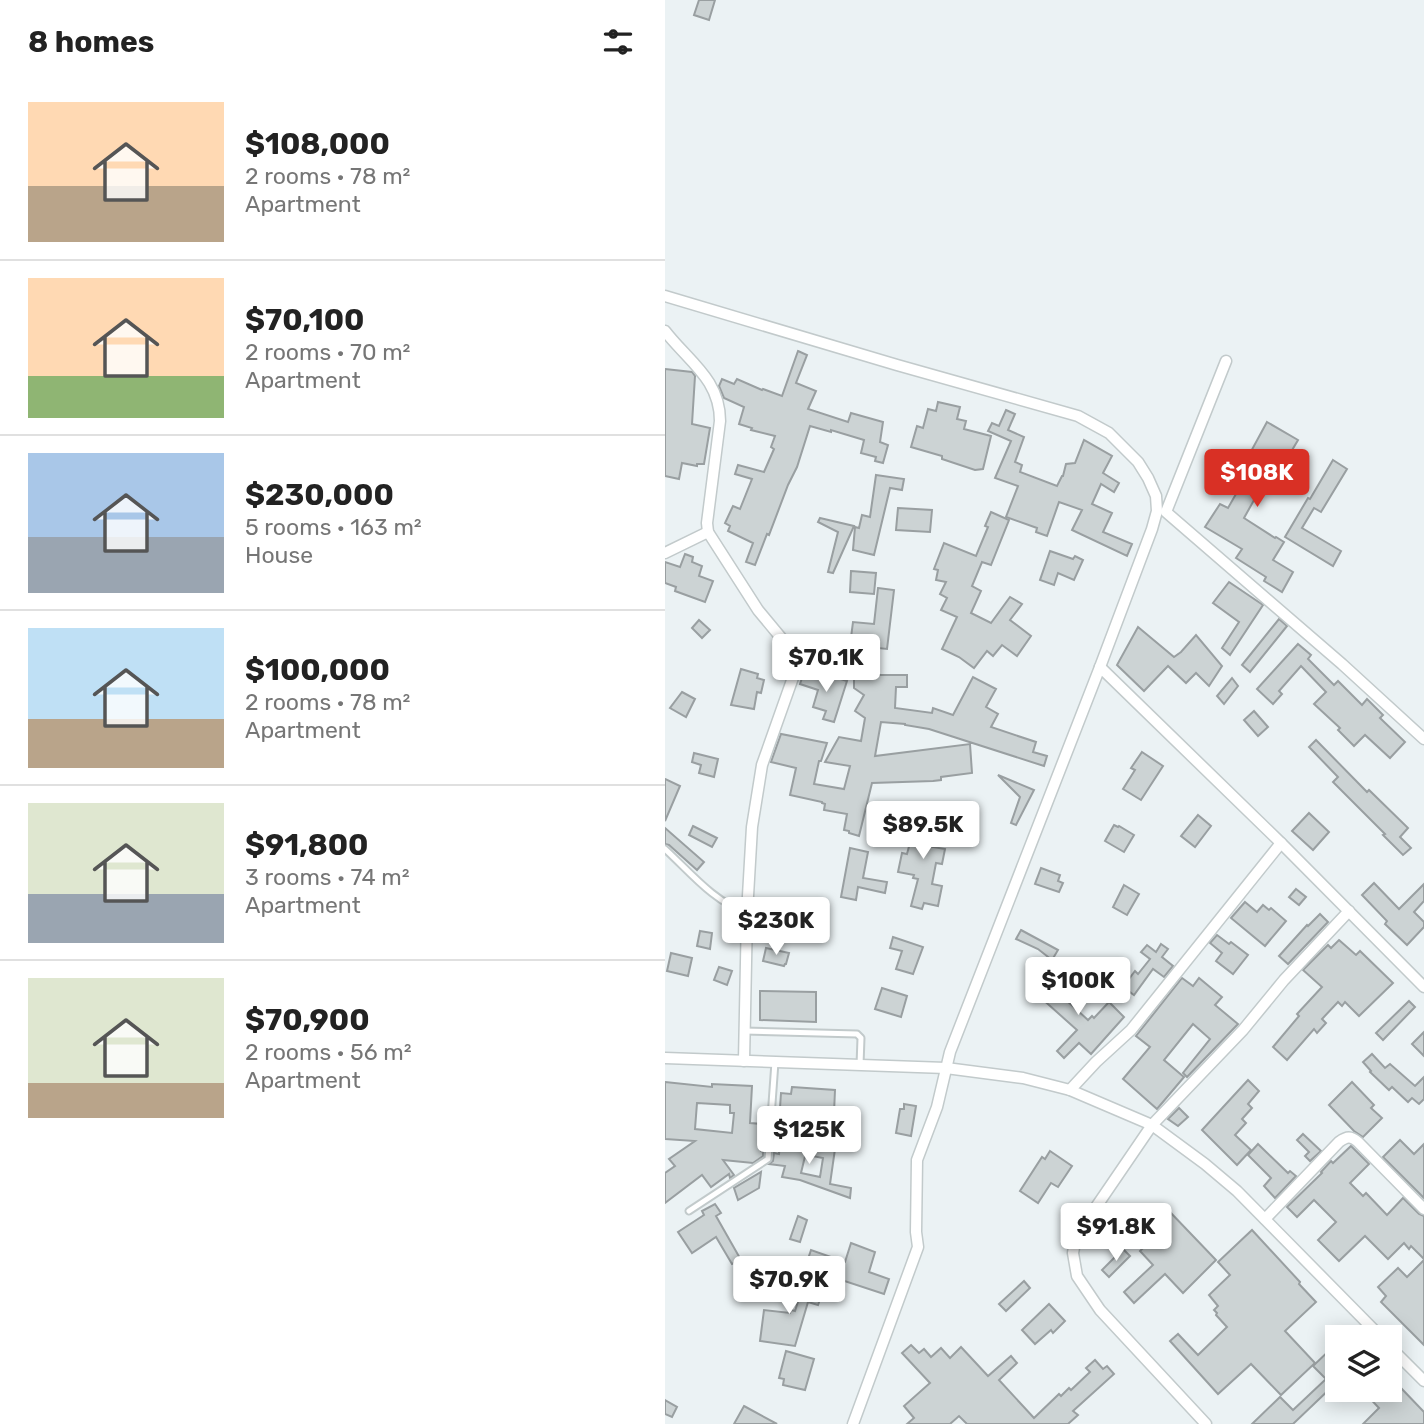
<!DOCTYPE html>
<meta charset="utf-8">
<style>
body{margin:0;font-family:Rubik,sans-serif;background:#f6f6f6;color:#222;height:100vh;display:flex;flex-direction:column;font-size:26px;white-space:nowrap}
*{box-sizing:border-box;margin:0}
p{font-size:23px;color:#767676}
.icon{flex:none;width:38px;height:38px;fill:none;stroke:currentColor;stroke-width:2;stroke-linecap:round;stroke-linejoin:round}
.map{position:relative;flex:1;overflow:hidden}
.details{display:flex;flex-direction:column;background:#fff;width:665px}
.details>*{flex:none}
.controls{position:absolute;left:660px;top:1325px;display:grid;gap:14px}
.controls a{display:grid;place-items:center;width:77px;height:77px;border-radius:0px;background:#fff;box-shadow:0 4px 18px #0003;font-size:35px}
.price{position:absolute;translate:-50% -60px;padding:0 16px;border-radius:7px;background:#fff;color:#222;font-size:23px;line-height:46px;filter:drop-shadow(0 2px 4px #0008)}
.price::after{content:'';position:absolute;left:50%;top:42px;width:21px;height:16px;margin-left:-10px;background:inherit;clip-path:polygon(0 0,100% 0,50% 100%)}
.price.current{background:#d93025;color:#fff}
ul{padding:0;list-style:none}
li{display:flex;align-items:center;gap:21px;height:175px;padding:0 28px}
li+li{border-top:2px solid #e0e0e0}
li span{display:grid;place-items:center;flex:none;width:196px;height:140px;border-radius:0px;color:#555}
li>.icon{margin-inline-start:auto}
span .icon{width:84px;height:84px;fill:#fffc;stroke-width:1}
li b{font-size:30px}
h2{display:flex;justify-content:space-between;align-items:center;height:84px;padding:0 28px;font-size:30px}
main{display:flex;flex:1;min-height:0}
.map>svg:first-child{display:block}
.building{fill:#ccd3d4;stroke:#999fa1;stroke-width:2;fill-rule:evenodd}
.lines{fill:none;stroke-linecap:round;stroke-linejoin:round}
.service-casing{stroke:#c2cacb;stroke-width:9}
.minor-casing{stroke:#c2cacb;stroke-width:13}
.service{stroke:#fff;stroke-width:5}
.minor{stroke:#fff;stroke-width:10}
</style>
<main>
<section class="details">
<h2>8 homes<svg class="icon" aria-label="filters" viewBox="0 0 24 24"><path d="M4 7h16M4 17h16"/><circle cx="9" cy="7" r="2"/><circle cx="15" cy="17" r="2"/></svg></h2>
<ul>
<li><span style="background:linear-gradient(#ffd9b3 60%,#b9a48a 0)"><svg class="icon" aria-label="home" viewBox="0 0 24 24"><path d="M3 11l9-7 9 7M6 9v11h12V9"/></svg></span><div><b>$108,000</b><p>2 rooms · 78 m²</p><p>Apartment</p></div></li>
<li><span style="background:linear-gradient(#ffd9b3 70%,#8fb573 0)"><svg class="icon" aria-label="home" viewBox="0 0 24 24"><path d="M3 11l9-7 9 7M6 9v11h12V9"/></svg></span><div><b>$70,100</b><p>2 rooms · 70 m²</p><p>Apartment</p></div></li>
<li><span style="background:linear-gradient(#a9c7e8 60%,#9aa5b1 0)"><svg class="icon" aria-label="home" viewBox="0 0 24 24"><path d="M3 11l9-7 9 7M6 9v11h12V9"/></svg></span><div><b>$230,000</b><p>5 rooms · 163 m²</p><p>House</p></div></li>
<li><span style="background:linear-gradient(#bfe0f5 65%,#b9a48a 0)"><svg class="icon" aria-label="home" viewBox="0 0 24 24"><path d="M3 11l9-7 9 7M6 9v11h12V9"/></svg></span><div><b>$100,000</b><p>2 rooms · 78 m²</p><p>Apartment</p></div></li>
<li><span style="background:linear-gradient(#dfe7d0 65%,#9aa5b1 0)"><svg class="icon" aria-label="home" viewBox="0 0 24 24"><path d="M3 11l9-7 9 7M6 9v11h12V9"/></svg></span><div><b>$91,800</b><p>3 rooms · 74 m²</p><p>Apartment</p></div></li>
<li><span style="background:linear-gradient(#dfe7d0 75%,#b9a48a 0)"><svg class="icon" aria-label="home" viewBox="0 0 24 24"><path d="M3 11l9-7 9 7M6 9v11h12V9"/></svg></span><div><b>$70,900</b><p>2 rooms · 56 m²</p><p>Apartment</p></div></li>
</ul>
</section>
<div class="map">
<svg width="759" height="1424" viewBox="0 0 759 1424">
<rect width="100%" height="100%" fill="#ebf2f4"/>
<g class="building">
<polygon points="34,0 50,0 44,20 29,15"/>
<polygon points="133,351 142,355 131,383 151,391 143,409 183,422 186,413 218,422 215,442 223,445 218,463 210,461 211,457 196,453 199,440 166,430 166,432 145,426 132,467 123,485 104,535 102,534 90,565 81,562 88,543 63,531 65,526 60,523 68,506 75,509 87,479 70,474 73,465 99,472 109,449 106,447 110,436 86,430 87,428 74,424 79,407 59,398 54,386 57,379 69,384 72,379 97,390 98,389 117,396"/>
<polygon points="0,369 27,372 30,376 27,424 45,428 39,464 32,464 32,466 17,463 14,479 0,476"/>
<polygon points="273,402 295,407 292,419 301,421 299,429 326,436 318,469 310,470 277,459 277,456 246,447 252,426 258,428 263,409 271,411"/>
<polygon points="341,410 350,414 343,430 359,437 350,462 357,465 355,472 392,486 397,476 398,476 401,464 410,463 419,440 447,456 438,473 454,483 449,492 436,484 427,504 447,513 438,532 467,544 462,556 407,530 417,510 394,502 382,536 371,532 372,528 341,517 353,486 330,478 346,441 323,431 327,423 334,426"/>
<polygon points="602,422 633,440 610,479 603,475 579,518 610,538 611,537 619,542 608,560 628,572 617,592 599,581 601,577 571,558 577,549 540,527 555,504 563,508 591,459 584,455"/>
<polygon points="668,460 682,469 656,512 649,508 637,528 676,551 668,566 620,537 643,498 645,499"/>
<polygon points="211,475 239,479 237,490 225,488 209,555 188,550 190,527 194,528 197,515 205,517"/>
<polygon points="233,508 267,510 265,532 231,530"/>
<polygon points="326,512 344,520 326,565 317,562 307,586 316,591 306,613 326,623 345,597 357,604 345,620 366,636 352,656 337,645 328,656 322,651 309,668 294,657 277,649 292,617 276,610 282,598 275,594 281,582 271,580 273,570 269,569 279,543 311,556 323,527 320,526"/>
<polygon points="155,518 189,526 168,573 163,572 173,532 153,522"/>
<polygon points="385,551 408,559 410,556 418,560 409,580 393,573 389,585 375,580"/>
<polygon points="20,554 28,557 27,562 37,566 34,576 48,581 40,602 10,591 11,587 0,583 0,562 15,567"/>
<polygon points="186,571 211,573 209,594 185,592"/>
<polygon points="564,582 598,605 565,655 557,648 574,622 548,603"/>
<polygon points="213,588 229,590 222,649 185,645 188,622 209,624"/>
<polygon points="614,619 622,626 585,672 577,665"/>
<polygon points="34,620 45,630 37,638 27,628"/>
<polygon points="473,627 509,657 516,652 531,635 557,666 544,686 531,673 521,683 503,666 479,691 452,665"/>
<polygon points="633,644 646,655 643,659 669,685 673,681 697,705 702,699 718,715 715,718 740,742 725,758 700,735 689,746 673,730 675,728 649,704 661,692 636,666 614,691 617,694 608,704 592,689"/>
<polygon points="181,647 191,648 189,660 179,658"/>
<polygon points="76,669 93,674 92,678 99,680 96,693 92,692 89,709 66,705"/>
<polygon points="139,672 165,680 166,676 182,681 169,722 158,719 161,711 148,707 153,690 135,684"/>
<polygon points="189,675 242,675 242,687 231,687 230,708 267,713 268,708 288,715 308,677 331,689 321,707 333,714 326,727 371,742 368,752 382,756 379,766 264,729 240,725 240,724 216,722 210,756 305,744 307,773 276,777 276,780 268,781 207,783 194,836 184,833 184,831 179,830 182,814 159,810 160,804 157,803 157,802 125,795 131,768 106,762 116,734 162,743 156,761 154,761 149,784 179,789 185,766 160,762 174,737 196,741 200,718 190,711 199,695 189,688"/>
<polygon points="567,678 573,686 559,704 552,696"/>
<polygon points="17,692 30,699 21,717 5,708"/>
<polygon points="589,711 603,727 593,736 579,720"/>
<polygon points="651,740 702,792 704,790 743,828 735,837 746,848 738,855 718,835 720,834 668,782 673,777 644,747"/>
<polygon points="477,752 498,766 476,800 458,789 470,770 466,768"/>
<polygon points="29,753 53,759 49,777 34,773 36,765 27,762"/>
<polygon points="333,775 369,790 351,825 346,823 355,797"/>
<polygon points="0,779 15,786 0,821"/>
<polygon points="257,808 274,813 270,827 267,826 262,846 280,849 277,864 271,863 267,884 277,886 273,906 259,903 257,909 246,906 253,879 248,878 249,875 233,872 237,853 242,854 247,835 249,835"/>
<polygon points="644,813 664,832 648,850 627,831"/>
<polygon points="533,815 546,826 530,847 516,836"/>
<polygon points="449,825 453,827 454,826 469,835 459,852 440,841"/>
<polygon points="28,826 52,838 47,847 24,835"/>
<polygon points="0,828 39,862 32,870 4,845 0,844"/>
<polygon points="185,848 203,852 198,878 222,882 220,893 193,887 191,900 176,897"/>
<polygon points="376,868 395,875 393,881 398,883 394,892 370,884"/>
<polygon points="709,883 734,909 759,884 759,901 749,912 759,922 759,927 742,945 720,924 722,921 697,895"/>
<polygon points="459,885 474,894 462,915 448,907"/>
<polygon points="631,889 641,897 634,905 624,897"/>
<polygon points="580,902 592,912 598,905 604,910 606,908 621,921 600,946 566,918"/>
<polygon points="655,914 663,922 623,964 614,956 642,925 643,926"/>
<polygon points="356,930 393,950 387,960 373,949 351,939"/>
<polygon points="35,931 47,933 45,949 32,946"/>
<polygon points="552,935 564,944 566,942 583,955 568,974 551,961 557,953 545,943"/>
<polygon points="228,937 258,947 248,974 231,969 237,951 225,948"/>
<polygon points="674,940 691,955 695,951 728,983 694,1016 680,1002 677,1006 673,1002 657,1019 661,1023 652,1033 649,1029 622,1060 608,1047 634,1016 632,1014 657,987 638,970 663,945 666,948"/>
<polygon points="496,944 503,949 497,957 508,966 499,977 488,969 469,995 458,987 470,971 473,974 485,959 476,952 482,945 491,952"/>
<polygon points="101,948 124,953 121,964 120,964 119,966 98,961"/>
<polygon points="6,953 27,958 23,976 2,971"/>
<polygon points="54,967 67,971 62,985 49,980"/>
<polygon points="379,973 394,986 396,984 401,989 400,999 423,1020 427,1016 429,1018 444,1002 459,1017 426,1054 414,1043 399,1058 392,1051 412,1030 366,989"/>
<polygon points="517,978 528,986 534,978 557,997 550,1005 573,1024 522,1077 518,1073 545,1039 528,1024 499,1060 519,1077 492,1109 458,1079 485,1047 471,1036"/>
<polygon points="217,988 242,996 236,1017 210,1009"/>
<polygon points="95,991 151,992 151,1022 95,1020"/>
<polygon points="744,1001 750,1007 718,1040 711,1033"/>
<polygon points="759,1032 759,1056 747,1044"/>
<polygon points="707,1054 720,1068 725,1064 750,1086 759,1077 759,1099 754,1104 747,1098 743,1102 727,1087 724,1090 705,1072 706,1071 698,1062"/>
<polygon points="583,1080 594,1091 583,1104 587,1108 577,1119 581,1123 570,1135 586,1150 572,1165 537,1130"/>
<path d="M0,1082L47,1087V1084L87,1086L85,1123L97,1124L96,1151L98,1152V1156L88,1163L58,1160L69,1175L65,1178L64,1174L46,1187L37,1175L0,1203V1173L10,1166L4,1159L30,1141L0,1139ZM32,1103L65,1105V1113H69L67,1133L30,1129Z"/>
<polygon points="687,1082 709,1105 706,1108 717,1118 698,1137 689,1131 664,1105"/>
<polygon points="127,1087 170,1090 169,1113 115,1108 116,1093 126,1094"/>
<polygon points="239,1104 251,1106 246,1136 231,1133 235,1109 239,1109"/>
<polygon points="514,1108 523,1117 513,1126 503,1119"/>
<polygon points="638,1134 656,1151 645,1161 640,1156 644,1152 632,1140"/>
<polygon points="144,1138 154,1140 153,1147 170,1149 165,1184 186,1188 185,1198 135,1180 117,1177 120,1166 104,1164 108,1161 109,1153 114,1154 115,1144 142,1148 136,1173 155,1177 158,1158 142,1155"/>
<polygon points="735,1140 749,1154 759,1144 759,1198 718,1157"/>
<polygon points="593,1144 623,1173 625,1171 631,1176 610,1198 599,1186 606,1178 583,1155"/>
<polygon points="686,1146 704,1164 685,1183 698,1196 701,1193 722,1215 738,1198 754,1214 759,1216 759,1259 746,1246 744,1249 739,1243 723,1259 700,1236 674,1261 653,1240 671,1222 649,1200 632,1217 622,1207 657,1173 656,1172 666,1161 668,1163"/>
<polygon points="385,1151 407,1166 393,1187 386,1183 373,1203 355,1191 377,1157 380,1159"/>
<polygon points="96,1172 94,1188 73,1200 69,1188"/>
<polygon points="50,1204 56,1213 51,1216 76,1260 67,1264 51,1237 27,1253 13,1232 39,1215 37,1211"/>
<polygon points="504,1211 551,1260 518,1293 500,1274 469,1303 459,1292 488,1265 475,1251 493,1233 487,1227"/>
<polygon points="133,1216 142,1220 135,1242 125,1239"/>
<polygon points="587,1230 635,1282 634,1284 651,1302 620,1331 650,1363 616,1395 586,1364 553,1394 505,1341 513,1334 533,1355 562,1327 551,1315 552,1313 549,1310 553,1306 544,1295 565,1275 553,1262"/>
<polygon points="186,1243 210,1252 204,1272 224,1279 219,1294 140,1268 146,1250 180,1262"/>
<polygon points="458,1249 465,1256 444,1277 437,1270"/>
<polygon points="759,1260 759,1345 716,1302 721,1296 713,1287 733,1268 742,1277"/>
<polygon points="134,1267 144,1271 138,1288 157,1294 153,1305 143,1302 130,1346 95,1341 99,1310 125,1313 126,1310 130,1311 137,1289 128,1286"/>
<polygon points="359,1281 365,1288 341,1311 334,1304"/>
<polygon points="384,1304 400,1321 388,1333 386,1330 370,1344 357,1330"/>
<polygon points="672,1343 672,1382 628,1424 587,1424 615,1397 628,1410 661,1379 648,1366"/>
<polygon points="246,1345 254,1353 259,1349 266,1357 276,1348 285,1358 296,1347 323,1376 346,1356 352,1363 334,1380 369,1418 394,1394 396,1396 404,1388 406,1390 425,1372 421,1368 430,1360 438,1369 442,1366 449,1374 408,1411 413,1415 403,1424 302,1424 294,1416 285,1424 242,1424 249,1418 239,1406 265,1383 237,1353"/>
<polygon points="121,1351 149,1359 140,1390 118,1385 119,1379 114,1378"/>
<polygon points="736,1388 759,1412 759,1424 698,1424 714,1408 697,1390 730,1390 732,1392"/>
<polygon points="0,1400 12,1407 7,1417 0,1414"/>
<polygon points="79,1406 112,1424 69,1424"/>
</g>
<g class="lines">
<defs>
<g id="service">
<path d="M0,849C25,872 49,902 82,913"/>
<polyline points="79,1031 192,1034 196,1038 195,1065"/>
<polyline points="24,1211 103,1159 110,1062"/>
</g>
<g id="minor">
<polyline points="0,296 232,365 413,416 444,433 473,462 483,478 491,496 492,511 487,529 435,667 285,1052 272,1107 252,1160 251,1232 253,1247 188,1424"/>
<path d="M0,331C23,361 55,379 55,421L42,523L43,532L93,610L127,651L131,660V669L97,765L87,827L82,913L79,1061"/>
<polyline points="561,361 501,512 677,664 759,739"/>
<polyline points="0,553 43,532"/>
<polyline points="435,667 616,843 759,987"/>
<polyline points="0,1058 281,1068 358,1078 405,1090 487,1125 540,1164 572,1191 716,1337"/>
<polyline points="405,1090 431,1062 466,1030 616,843"/>
<path d="M600,1219L674,1142C682,1136 686,1136 693,1142L759,1209"/>
<polyline points="724,1346 759,1381"/>
<polyline points="541,1424 435,1310 412,1276 408,1253 410,1242 416,1229 487,1125 578,1030 619,980 684,911"/>
</g>
</defs>
<use href="#service" class="service-casing"/>
<use href="#minor" class="minor-casing"/>
<use href="#service" class="service"/>
<use href="#minor" class="minor"/>
</g>
</svg>
<div class="controls">
<a><svg class="icon" aria-label="layers" viewBox="0 0 24 24"><path d="M12 4l9 5-9 5-9-5zM3 14l9 5 9-5"/></svg></a>
</div>
<b class="price current" style="left:592px;top:509px">$108K</b>
<b class="price" style="left:161px;top:694px">$70.1K</b>
<b class="price" style="left:258px;top:861px">$89.5K</b>
<b class="price" style="left:111px;top:957px">$230K</b>
<b class="price" style="left:413px;top:1017px">$100K</b>
<b class="price" style="left:144px;top:1166px">$125K</b>
<b class="price" style="left:451px;top:1263px">$91.8K</b>
<b class="price" style="left:124px;top:1316px">$70.9K</b>
</div>
</main>
